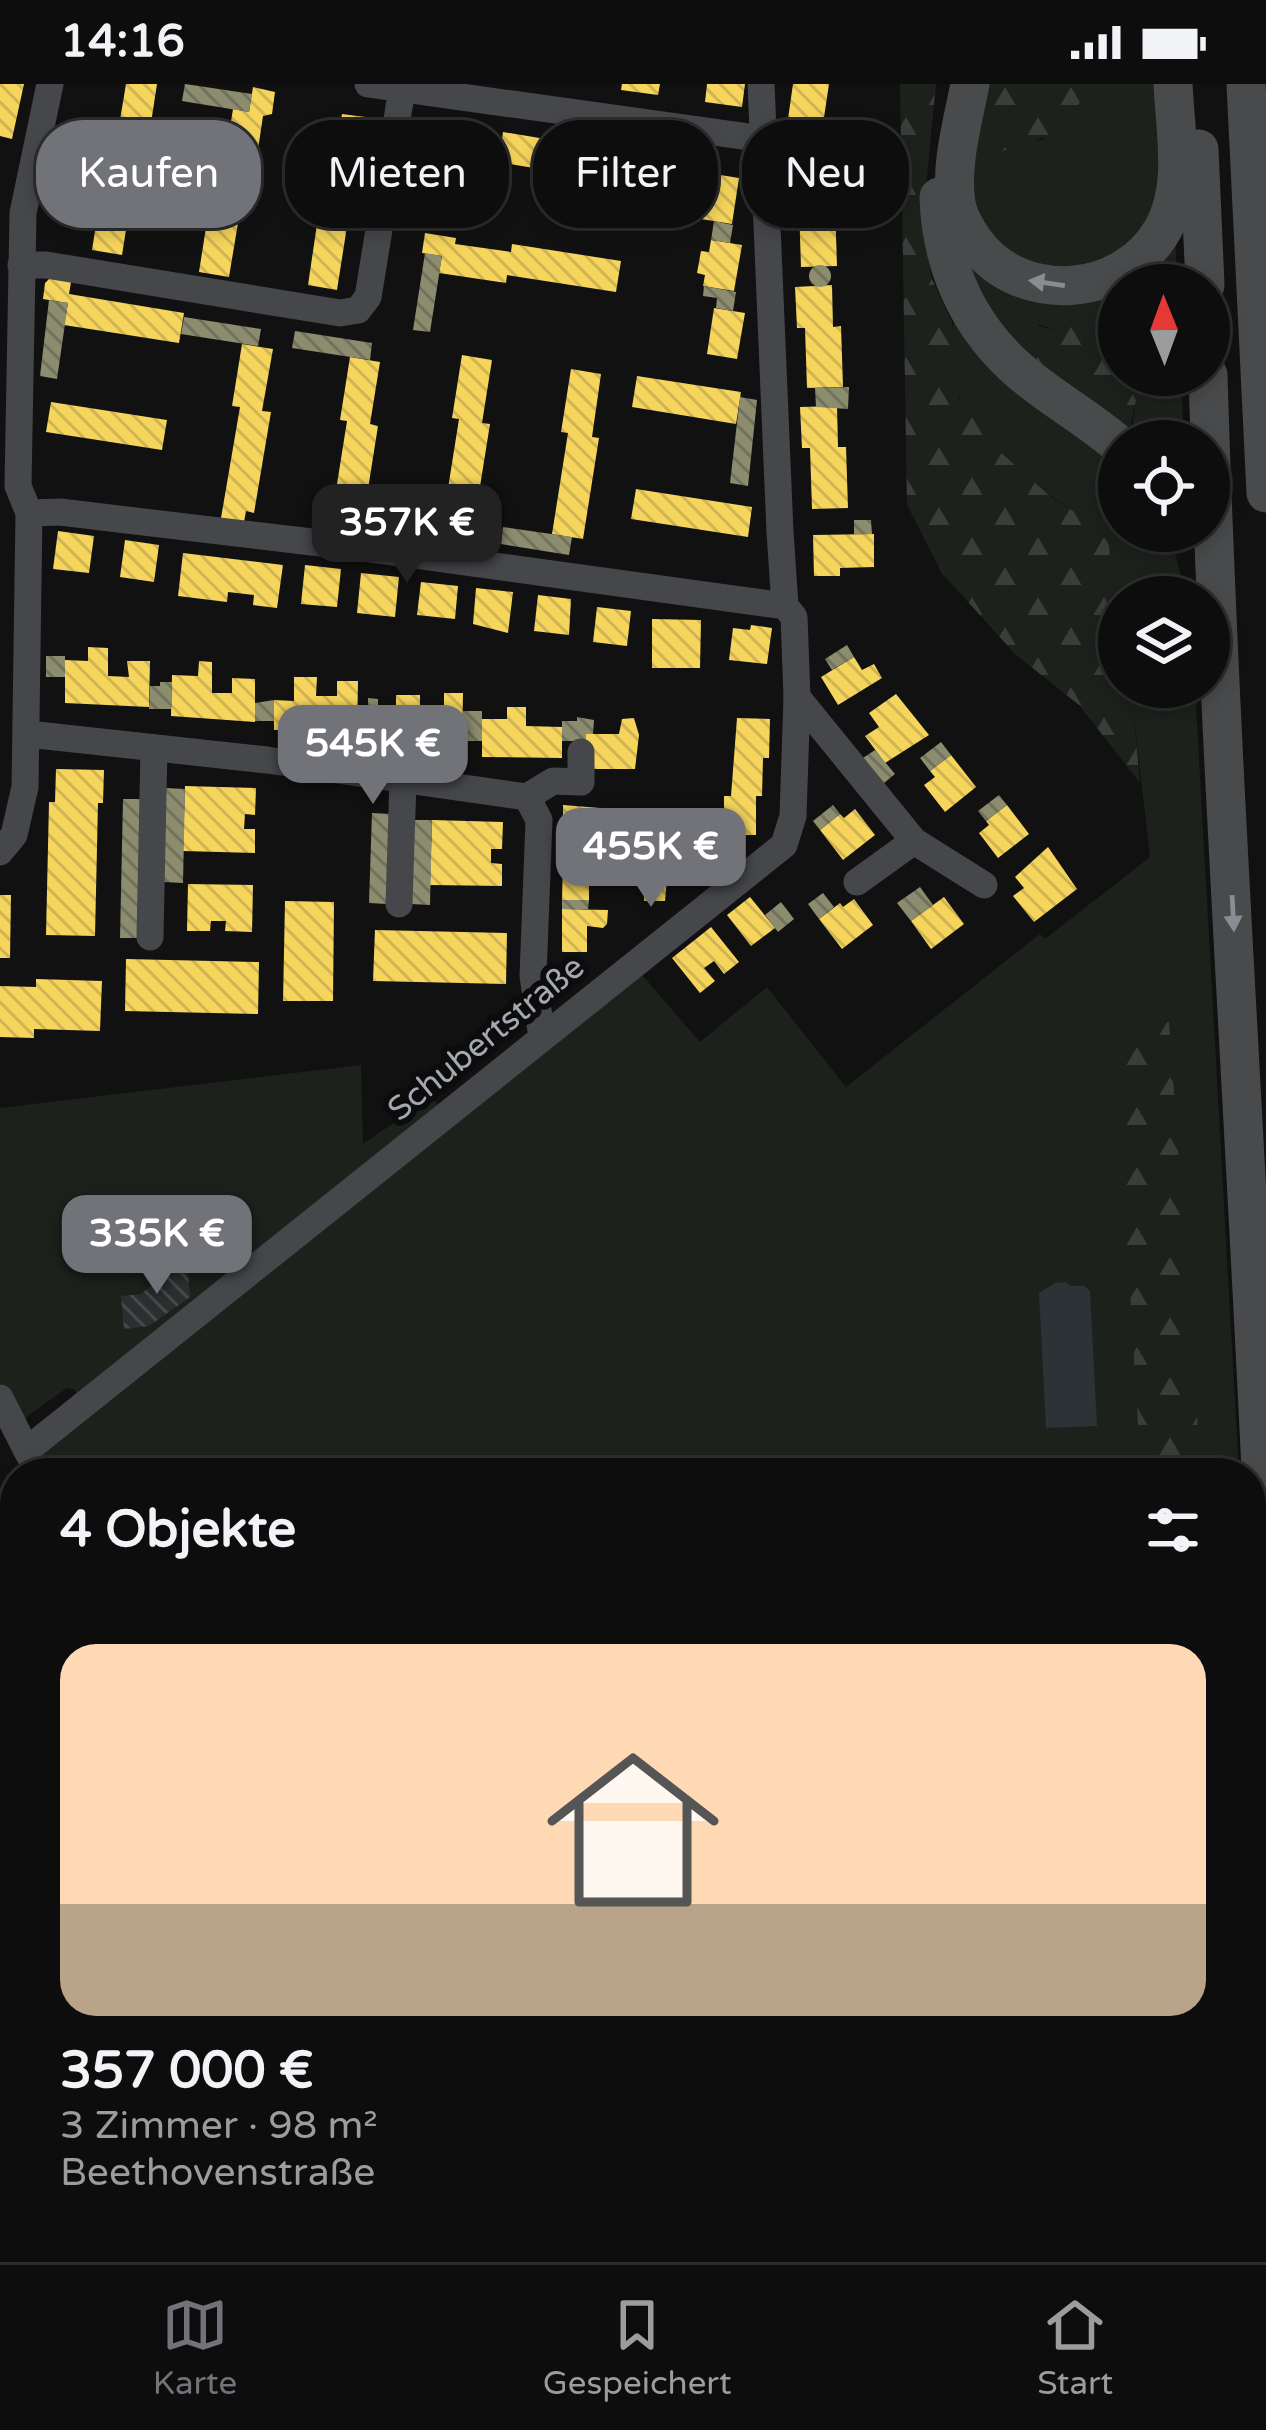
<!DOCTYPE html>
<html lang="de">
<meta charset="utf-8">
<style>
body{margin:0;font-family:"Varela Round",sans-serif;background:#1b1b1c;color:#f1f3f6;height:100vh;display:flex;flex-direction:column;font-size:45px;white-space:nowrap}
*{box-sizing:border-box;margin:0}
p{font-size:39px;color:#9a9c9e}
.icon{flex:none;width:66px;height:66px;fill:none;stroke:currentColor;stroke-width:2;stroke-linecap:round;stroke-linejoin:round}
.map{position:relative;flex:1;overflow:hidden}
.sheet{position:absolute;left:0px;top:1374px;width:1266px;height:804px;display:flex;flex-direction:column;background:#0d0d0e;border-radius:48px 48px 0 0;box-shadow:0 6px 18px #0003,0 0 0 3px #2d2d2e}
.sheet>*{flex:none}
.guide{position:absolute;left:36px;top:36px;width:1194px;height:108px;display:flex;gap:24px}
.needle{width:78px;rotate:359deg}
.tools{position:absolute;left:1098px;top:180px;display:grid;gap:24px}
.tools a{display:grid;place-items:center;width:132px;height:132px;border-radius:50%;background:#0d0d0e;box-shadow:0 6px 18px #0003,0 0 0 3px #2d2d2e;font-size:60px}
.price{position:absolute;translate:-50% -102px;padding:0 27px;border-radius:24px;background:#717379;color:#fff;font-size:39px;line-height:78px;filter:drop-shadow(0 3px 6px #0008)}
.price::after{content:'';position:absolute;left:50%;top:72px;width:36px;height:27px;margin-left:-18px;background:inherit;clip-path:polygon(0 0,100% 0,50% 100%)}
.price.current{background:#222;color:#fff}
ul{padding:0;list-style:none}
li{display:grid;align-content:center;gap:24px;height:636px;padding:0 60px}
li span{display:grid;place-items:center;height:372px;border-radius:36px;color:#555}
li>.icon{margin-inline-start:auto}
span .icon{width:216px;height:216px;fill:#fffc;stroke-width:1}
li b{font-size:51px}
h2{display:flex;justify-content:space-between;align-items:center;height:144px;padding:0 60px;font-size:51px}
.tag{padding:0 42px;border-radius:48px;background:#0d0d0e;box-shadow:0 6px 18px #0003,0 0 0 3px #2d2d2e;font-size:42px;line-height:108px}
.tag.current{background:#717379;color:#fff}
.status{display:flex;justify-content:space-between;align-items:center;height:84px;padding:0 60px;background:#0d0d0e;direction:ltr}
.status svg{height:33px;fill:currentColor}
.dock{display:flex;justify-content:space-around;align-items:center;height:168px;border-top:3px solid #2d2d2e;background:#0d0d0e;font-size:33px;color:#9a9c9e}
.dock a{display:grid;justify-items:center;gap:6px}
.dock .current{color:#717379}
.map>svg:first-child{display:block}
.green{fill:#1c211c}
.forest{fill:url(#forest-firs)}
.water{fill:#2b3337}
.homes{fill:url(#homes-back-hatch)}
.industry{fill:url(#industry-back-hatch)}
.building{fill:url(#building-back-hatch)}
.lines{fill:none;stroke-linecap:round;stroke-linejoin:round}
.minor{stroke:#46474b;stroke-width:27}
.highway{stroke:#494a4b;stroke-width:39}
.oneway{fill:#898c92}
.labels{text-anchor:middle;stroke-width:12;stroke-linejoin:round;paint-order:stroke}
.street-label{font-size:33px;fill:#a4a8b1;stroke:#0c0c0d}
</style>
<div class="status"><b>14:16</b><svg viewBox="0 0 49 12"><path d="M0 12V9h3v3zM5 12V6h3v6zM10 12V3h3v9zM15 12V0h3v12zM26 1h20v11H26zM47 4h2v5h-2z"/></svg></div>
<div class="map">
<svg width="1266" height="2178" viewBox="0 0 1266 2178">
<defs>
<pattern id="forest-firs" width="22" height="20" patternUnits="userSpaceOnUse" patternTransform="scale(3)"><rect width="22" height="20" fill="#1c211c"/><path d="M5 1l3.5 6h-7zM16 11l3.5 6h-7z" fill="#3a3e3b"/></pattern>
<pattern id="homes-back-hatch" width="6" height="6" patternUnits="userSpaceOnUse" patternTransform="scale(3)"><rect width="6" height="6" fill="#f6d55c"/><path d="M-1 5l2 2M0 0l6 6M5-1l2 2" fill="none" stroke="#cfb454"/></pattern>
<pattern id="industry-back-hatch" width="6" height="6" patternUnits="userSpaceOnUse" patternTransform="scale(3)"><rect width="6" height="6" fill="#8c8c6e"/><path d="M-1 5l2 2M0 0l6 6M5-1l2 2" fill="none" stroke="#71715d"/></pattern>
<pattern id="building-back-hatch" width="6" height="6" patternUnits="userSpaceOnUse" patternTransform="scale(3)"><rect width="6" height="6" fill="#2d2e2f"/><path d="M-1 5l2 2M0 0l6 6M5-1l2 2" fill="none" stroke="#48494b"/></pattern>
</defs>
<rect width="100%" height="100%" fill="#111112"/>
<g class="green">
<polygon points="1092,0 1162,0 1159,112 1132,161 1080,187 1019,177 978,139 969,82 975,34 1027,55 1042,56"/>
<polygon points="1175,138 1177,201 1119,201 1119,238 1053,245 1037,240 1132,344 1136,317 1127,296 1129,291 1181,291 1184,357 1126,357 984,239 961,152 1049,210"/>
<path d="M956,231L1119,380V447H1169L1187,513H1119V602L1086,435C1021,395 921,320 956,231Z"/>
<polygon points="1120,603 1195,603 1239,1389 48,1389 41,1374 45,1357 637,885 700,958 767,903 846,1003 1040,850 1045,855 1150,773 1134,635"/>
<polygon points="361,981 363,1060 436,1010 437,1033 80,1314 74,1305 67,1304 25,1334 16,1330 0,1299 0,1024"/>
</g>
<g class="forest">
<polygon points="900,0 936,0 922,142 932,195 952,238 951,283 959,315 990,359 1051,413 1086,435 1109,458 1115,593 1134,635 1140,699 1079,621 1015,570 942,489 907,421"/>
<path d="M979,0H1092V1L1059,48L1000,68C975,47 975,31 979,0Z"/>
<polygon points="1119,238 1119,291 1129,291 1127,297 1136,317 1129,348 1017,262 1017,242 1025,239 1053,245"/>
<polygon points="1169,938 1201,1389 1141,1389 1114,945"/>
</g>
<polygon class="water" points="1066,1198 1070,1202 1084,1202 1090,1207 1097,1342 1046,1344 1039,1209 1055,1199"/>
<g class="homes">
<polygon points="0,0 24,0 12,55 0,52"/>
<polygon points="126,0 157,0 147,65 139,64 122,171 92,166 109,59 116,60"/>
<polygon points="622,0 660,0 658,11 621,6"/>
<polygon points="707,0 745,0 742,23 705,18"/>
<polygon points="793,0 829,0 823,40 788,35"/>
<polygon points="253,3 275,8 272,30 263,32 254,92 246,91 229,193 199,188 215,86 223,88 233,25 249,28"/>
<polygon points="342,30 373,34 363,100 354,98 337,206 308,201 324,93 332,95"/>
<polygon points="419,37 446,41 445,46 502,55 503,48 612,66 607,96 498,78 497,86 431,75 434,61 416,58"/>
<polygon points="826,80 828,121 835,121 837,182 801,183 799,122 791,123 789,81"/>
<polygon points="708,89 739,94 732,140 701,135"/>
<polygon points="425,149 456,154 455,160 511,168 512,160 621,177 616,208 507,191 506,199 439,189 442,172 422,169"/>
<polygon points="711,156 742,161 734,207 703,202 705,191 697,189 701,167 709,168"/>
<polygon points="50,194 71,198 69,210 184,229 179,259 64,241 68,219 43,215 45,199"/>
<polygon points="832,201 833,243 841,242 843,303 807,304 805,244 797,244 795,203"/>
<polygon points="714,224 745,229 737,275 707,270"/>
<polygon points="242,260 273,265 262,327 271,328 254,429 246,427 244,438 221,434 240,323 232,322"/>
<polygon points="462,271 492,276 482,339 490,340 474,440 443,436 459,335 452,334"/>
<polygon points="350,273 380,278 370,340 378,342 362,443 331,438 347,337 340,336"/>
<polygon points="571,285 601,290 592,353 599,354 583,455 552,450 568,349 561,348"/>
<polygon points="637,292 741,308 736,340 632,323"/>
<polygon points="51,318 167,336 162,366 46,348"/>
<polygon points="837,322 838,363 846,363 848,424 812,425 810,364 802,364 800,323"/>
<polygon points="636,405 752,423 748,453 631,435"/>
<polygon points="58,447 94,452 89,489 53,485"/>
<polygon points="874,450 874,483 840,484 840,492 814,492 813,451"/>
<polygon points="125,456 159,461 154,498 120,493"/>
<polygon points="183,469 283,481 277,524 253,521 254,511 228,508 227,518 178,512"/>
<polygon points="305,481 341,485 337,523 301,520"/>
<polygon points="361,489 399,493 395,533 357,529"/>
<polygon points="421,498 458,502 455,535 417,531"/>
<polygon points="476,504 513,508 508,549 473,540"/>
<polygon points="538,511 571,515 569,551 534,547"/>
<polygon points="597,523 631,527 627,562 593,558"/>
<polygon points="652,535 701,536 700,584 652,584"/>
<polygon points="751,541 772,544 767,580 729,576 733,544 750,546"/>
<polygon points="88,563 108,564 108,592 129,593 127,577 150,577 149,623 65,619 65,576 88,577"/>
<polygon points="854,573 862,586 874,580 882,594 838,621 821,593"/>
<polygon points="199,577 212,578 212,609 232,609 232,594 255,595 255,638 171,632 172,591 198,592"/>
<polygon points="294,593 317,593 316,612 337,612 337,597 358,597 357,655 316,651 316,646 274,646 274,616 294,617"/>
<polygon points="444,609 463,609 462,668 420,664 419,660 378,660 378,636 396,636 396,611 420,611 420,623 444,623"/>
<polygon points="896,610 929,651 885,679 865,652 879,643 869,629"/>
<polygon points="507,623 526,623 526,642 562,643 562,674 482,673 482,635 507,635"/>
<polygon points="634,634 639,651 635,685 593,685 586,679 586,650 619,650 622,635"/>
<polygon points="737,634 770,635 769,674 763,674 762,712 756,712 756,751 724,751 724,712 731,712"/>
<polygon points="951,671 976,703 945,728 924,701 935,693 930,687"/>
<polygon points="56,685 104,686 103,719 98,719 95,852 46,851 49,718 55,718"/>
<polygon points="185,702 256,704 255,731 245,730 244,745 255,745 255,769 183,767"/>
<polygon points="563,721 613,725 612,747 594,747 593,760 563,760"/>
<polygon points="1007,721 1029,750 998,774 979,749 989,741 986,737"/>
<polygon points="855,725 875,751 843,776 820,746 840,730 844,734"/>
<polygon points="432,736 503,738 502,765 491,765 491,779 502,780 502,802 430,801"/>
<polygon points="1048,763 1077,805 1034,838 1013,812 1024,804 1015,793"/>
<polygon points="643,768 669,772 665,817 644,817 644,788 636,788 637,774 643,774"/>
<polygon points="563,774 613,775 612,793 589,792 589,816 562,816"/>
<polygon points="188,800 253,801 252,848 225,847 226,837 211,837 210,847 187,847"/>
<polygon points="0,811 11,811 10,874 0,874"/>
<polygon points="750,813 775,844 751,862 727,831"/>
<polygon points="944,813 964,840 931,865 911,837"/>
<polygon points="854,815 873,841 842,865 819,835 840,819 843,823"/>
<polygon points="285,817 334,818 333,917 283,917"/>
<polygon points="562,825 608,826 607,840 603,844 587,842 587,868 562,868"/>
<polygon points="711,843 739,878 724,890 714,877 704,884 715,897 700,909 672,874"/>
<polygon points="375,846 507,849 506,900 373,897"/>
<polygon points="126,875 259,878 258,930 125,927"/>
<polygon points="36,895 102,897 100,947 34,945 34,954 0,953 0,902 36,903"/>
</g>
<g class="industry">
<polygon points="185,0 252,10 249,28 182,17"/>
<polygon points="816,39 834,41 833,53 815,51"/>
<polygon points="416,58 434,61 422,131 405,128"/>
<polygon points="612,61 656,68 656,62 716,72 713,89 654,80 653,85 610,78"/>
<rect x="813" y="68" width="19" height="12"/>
<polygon points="714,137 733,141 730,159 711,156"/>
<polygon points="425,169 442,172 430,248 413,246"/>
<circle cx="820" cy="192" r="11"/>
<polygon points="704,202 736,208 733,227 716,224 717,214 703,212"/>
<polygon points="49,216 68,219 57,295 40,292"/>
<polygon points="184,233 261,245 258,262 181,250"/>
<polygon points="295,247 372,259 370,276 292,264"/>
<polygon points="849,303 848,325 816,323 815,304"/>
<polygon points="740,313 757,316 748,402 730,399"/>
<polygon points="395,428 478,441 475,459 392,446"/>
<polygon points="854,436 871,436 872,450 854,450"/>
<polygon points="334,438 361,442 359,455 332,451"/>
<polygon points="503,443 572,453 569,471 501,460"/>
<polygon points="847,561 854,573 832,586 825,575"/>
<rect x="46" y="572" width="19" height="21"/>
<polygon points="160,598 172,598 171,625 149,625 150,602 160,602"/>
<polygon points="368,614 378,615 378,651 357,651 357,630 368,631"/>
<polygon points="274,616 274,637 255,637 255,619"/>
<polygon points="463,627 482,627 482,657 462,657"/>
<polygon points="577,633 594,636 593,650 586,650 586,662 577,657 562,657 562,637 577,637"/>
<polygon points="941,658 951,671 930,687 920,674"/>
<polygon points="875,666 895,690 884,699 863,674"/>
<polygon points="166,704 185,705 183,799 164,798"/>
<polygon points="999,711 1007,721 986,737 978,727"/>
<polygon points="123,715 141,715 138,854 120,854"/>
<polygon points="833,721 840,730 820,746 813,737"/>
<polygon points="372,729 390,730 387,820 369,819"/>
<polygon points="663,734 688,734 688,750 733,751 733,769 688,769 688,756 663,756"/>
<polygon points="413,736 432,736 430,821 411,820"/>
<polygon points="569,760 591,760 591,774 568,774"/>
<polygon points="920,803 933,821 911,837 897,819"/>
<polygon points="823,809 834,823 819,835 808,820"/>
<polygon points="562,816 589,816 588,825 562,825"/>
<polygon points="781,818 794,835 778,848 765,831"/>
</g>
<polygon class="building" points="187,1180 190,1213 149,1242 124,1245 121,1212 141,1210 156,1198 154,1183"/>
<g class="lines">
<g class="minor">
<polyline points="368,0 763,55"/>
<polyline points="21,181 46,181 340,229 358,226 368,213 402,5"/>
<polyline points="29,429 60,428 379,466 785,522"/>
<polyline points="797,613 914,757 984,801"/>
<polyline points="28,650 267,676 527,713 539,736 533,892 542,953"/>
<polyline points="527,713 553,697 581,698 581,668"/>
<polyline points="0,768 14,751 25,703 29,429 18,402 23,129 50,0"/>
<polyline points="857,798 914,757"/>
<polyline points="399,820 403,696"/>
<polyline points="150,853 154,664"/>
<polyline points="0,1314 29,1371"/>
<polyline points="27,1366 784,761 793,732 797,613 794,533 785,522 780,448 761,0"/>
</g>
<g class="highway">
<path d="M970,0C963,37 950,81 956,119C958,132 968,149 976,160C1023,222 1125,213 1163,145C1187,103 1175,46 1173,0"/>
<polyline points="1246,0 1266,409"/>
<polyline points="1199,65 1205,201"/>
<path d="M939,113C941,178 965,236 1013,281C1045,311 1086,332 1119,361"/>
<path d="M1208,291C1220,693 1249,1094 1266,1495"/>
</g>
</g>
<defs><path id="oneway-solid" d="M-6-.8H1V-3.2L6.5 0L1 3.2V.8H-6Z" transform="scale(3)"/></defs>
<g class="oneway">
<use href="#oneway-solid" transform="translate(1047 199) rotate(-172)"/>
<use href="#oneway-solid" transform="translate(1233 829) rotate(87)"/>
</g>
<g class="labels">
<g class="street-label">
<text transform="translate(485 953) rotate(-39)" y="12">Schubertstraße</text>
</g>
</g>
</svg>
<div class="tools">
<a><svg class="needle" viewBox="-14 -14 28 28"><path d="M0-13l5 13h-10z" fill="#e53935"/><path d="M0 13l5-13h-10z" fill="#9a9c9e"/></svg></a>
<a><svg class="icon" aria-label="locate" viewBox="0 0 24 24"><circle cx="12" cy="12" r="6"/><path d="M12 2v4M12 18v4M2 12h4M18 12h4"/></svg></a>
<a><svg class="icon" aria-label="layers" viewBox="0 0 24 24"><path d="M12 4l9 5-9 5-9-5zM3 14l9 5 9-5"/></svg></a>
</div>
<b class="price current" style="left:407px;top:502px">357K €</b>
<b class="price" style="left:373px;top:723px">545K €</b>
<b class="price" style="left:651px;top:826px">455K €</b>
<b class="price" style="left:157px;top:1213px">335K €</b>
<div class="guide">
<a class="tag current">Kaufen</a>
<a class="tag">Mieten</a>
<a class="tag">Filter</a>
<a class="tag">Neu</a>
</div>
<section class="sheet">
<h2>4 Objekte<svg class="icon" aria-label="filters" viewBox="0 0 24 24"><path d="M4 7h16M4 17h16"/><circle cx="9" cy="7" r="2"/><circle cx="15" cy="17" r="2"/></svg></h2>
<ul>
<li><span style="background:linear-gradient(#ffd9b3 70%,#b9a48a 0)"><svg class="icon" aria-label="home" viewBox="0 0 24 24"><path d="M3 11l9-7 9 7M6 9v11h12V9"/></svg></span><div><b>357 000 €</b><p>3 Zimmer · 98 m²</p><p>Beethovenstraße</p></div></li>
</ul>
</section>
</div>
<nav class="dock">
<a class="current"><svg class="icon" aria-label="map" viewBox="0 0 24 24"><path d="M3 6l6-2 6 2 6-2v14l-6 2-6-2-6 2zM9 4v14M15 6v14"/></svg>Karte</a>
<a><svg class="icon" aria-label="saved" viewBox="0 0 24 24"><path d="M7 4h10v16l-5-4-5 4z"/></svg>Gespeichert</a>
<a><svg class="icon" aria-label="home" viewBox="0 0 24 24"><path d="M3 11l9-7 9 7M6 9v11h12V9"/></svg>Start</a>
</nav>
